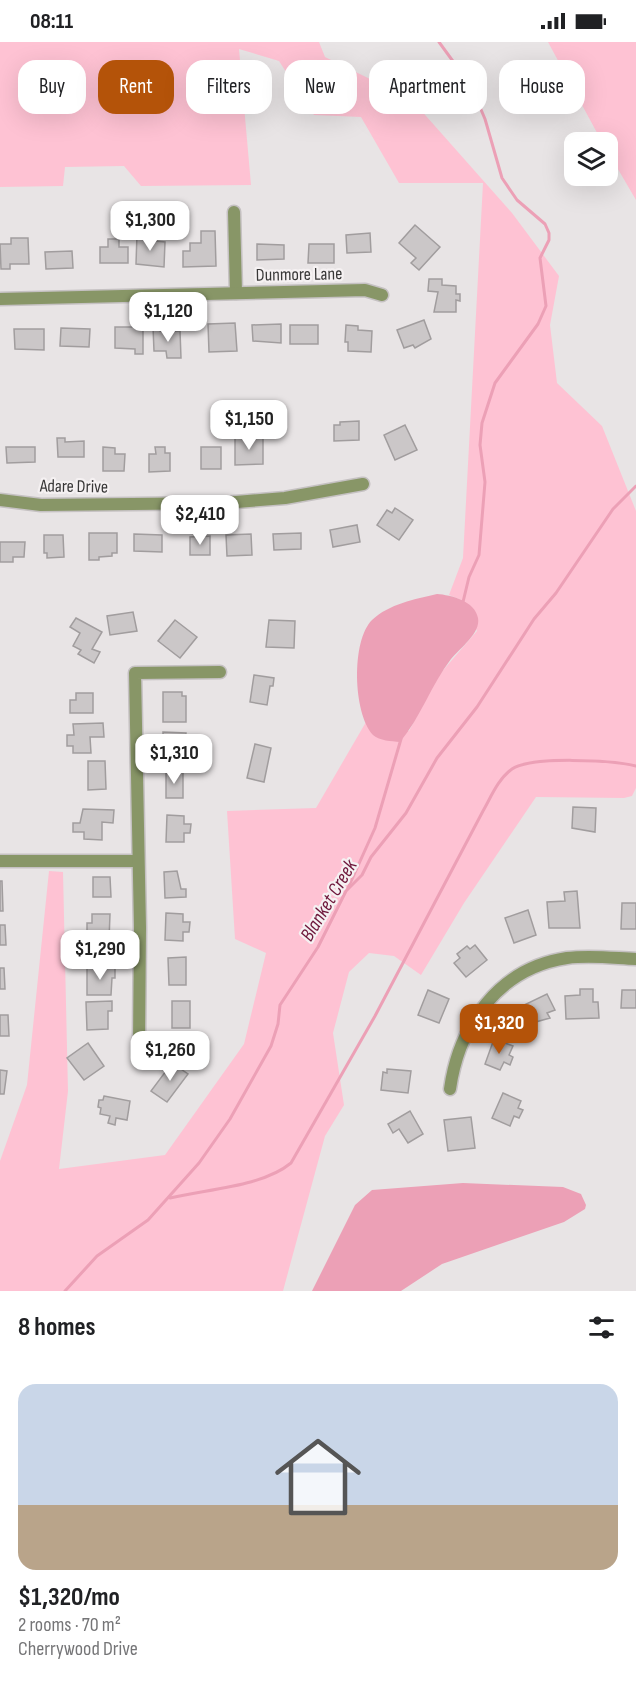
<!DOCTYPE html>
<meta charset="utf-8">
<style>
body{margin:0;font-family:"Sofia Sans Condensed",sans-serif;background:#f6f6f6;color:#202124;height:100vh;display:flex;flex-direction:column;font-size:22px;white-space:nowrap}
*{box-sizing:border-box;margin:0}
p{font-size:20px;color:#757577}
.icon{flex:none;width:33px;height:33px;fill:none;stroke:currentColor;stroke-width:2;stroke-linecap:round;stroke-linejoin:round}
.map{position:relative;height:1249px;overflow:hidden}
.drawer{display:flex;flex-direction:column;background:#fff;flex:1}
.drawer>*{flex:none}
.banner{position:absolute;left:18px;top:18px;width:600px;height:54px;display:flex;gap:12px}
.tools{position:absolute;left:564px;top:90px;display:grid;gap:12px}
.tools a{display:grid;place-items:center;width:54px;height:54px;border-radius:12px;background:#fff;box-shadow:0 6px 24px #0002;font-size:30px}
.price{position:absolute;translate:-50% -51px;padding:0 14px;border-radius:12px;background:#fff;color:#222;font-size:20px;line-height:39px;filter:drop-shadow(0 2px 3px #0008)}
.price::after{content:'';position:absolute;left:50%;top:36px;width:18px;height:14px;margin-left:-9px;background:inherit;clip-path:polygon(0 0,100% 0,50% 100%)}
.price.current{background:#b45309;color:#fff}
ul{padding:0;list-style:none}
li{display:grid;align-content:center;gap:12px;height:318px;padding:0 18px}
li span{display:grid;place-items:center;height:186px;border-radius:18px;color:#555}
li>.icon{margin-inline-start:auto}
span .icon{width:108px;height:108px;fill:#fffc;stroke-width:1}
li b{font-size:26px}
h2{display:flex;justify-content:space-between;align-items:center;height:72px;padding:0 18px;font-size:26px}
.chip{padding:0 21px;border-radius:18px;background:#fff;box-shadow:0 6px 24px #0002;font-size:21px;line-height:54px}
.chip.current{background:#b45309;color:#fff}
.status{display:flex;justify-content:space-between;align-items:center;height:42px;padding:0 30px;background:#fff;direction:ltr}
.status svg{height:16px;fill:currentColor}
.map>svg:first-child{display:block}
.green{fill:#fec2d3}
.water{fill:#eca0b6}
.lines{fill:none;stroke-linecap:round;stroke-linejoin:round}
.stream{stroke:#eca0b6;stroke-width:3}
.building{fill:#cbc7c8;stroke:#a19d9e;stroke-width:1.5}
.minor-casing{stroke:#c5c1c2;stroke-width:15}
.minor{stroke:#889667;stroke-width:12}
.labels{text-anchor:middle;stroke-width:4.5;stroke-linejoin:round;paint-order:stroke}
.street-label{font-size:18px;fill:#383737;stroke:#f5f1f2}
.water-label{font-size:20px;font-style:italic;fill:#6e173b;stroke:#f5f1f2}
</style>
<div class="status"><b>08:11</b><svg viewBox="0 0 49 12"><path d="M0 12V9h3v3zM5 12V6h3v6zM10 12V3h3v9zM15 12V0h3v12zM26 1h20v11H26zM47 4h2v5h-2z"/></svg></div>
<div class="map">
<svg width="636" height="1249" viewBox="0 0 636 1249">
<rect width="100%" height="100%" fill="#e8e4e5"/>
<g class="green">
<polygon points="0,0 319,0 325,15 411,57 512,171 559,234 550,283 557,341 602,384 636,469 636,746 632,754 624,756 536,755 464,861 421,933 394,914 369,911 349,930 333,991 344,1063 325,1094 283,1249 0,1249 0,1119 27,1043 49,829 63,830 68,1049 59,1127 165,1113 244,1002 266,911 235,897 227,769 316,766 366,680 373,692 409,689 439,633 477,589 464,559 449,553 463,516 483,141 399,141 361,75 314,73 279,19 239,7 251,143 141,144 124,124 65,125 63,144 0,145"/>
<polygon points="548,0 636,0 636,158 608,110 608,100 602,100"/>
</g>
<g class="water">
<path d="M437,552C451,553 475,559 478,576C481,591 460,606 451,617C431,643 421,675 400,700C391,699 380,699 373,693C353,671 351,599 372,578C389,562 415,557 437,552Z"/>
<polygon points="463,1141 563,1145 581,1152 586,1163 585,1167 564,1180 442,1222 401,1249 312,1249 355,1163 372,1148"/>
</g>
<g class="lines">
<g class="stream">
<polyline points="439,0 471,44 485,77 502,136 517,158 545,182 549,191 549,198 540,216 546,264 538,282 495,341 482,381 480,403 485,440 479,513 469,535 463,560"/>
<polyline points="348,846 375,786 401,697"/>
<path d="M170,1156C206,1147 262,1145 291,1121L375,974L483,769C491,755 498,737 512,727C531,714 612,718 636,724"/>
<polyline points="65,1249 97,1214 148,1178 199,1121 230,1077 271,1004 278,982 280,963 318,905 346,849 362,833 371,815 406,771 437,716 477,665 534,577 556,551 613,467 636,444"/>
</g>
</g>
<g class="building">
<polygon points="415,183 440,205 419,228 411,221 416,216 399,201"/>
<polygon points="201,189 215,189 216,224 183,225 183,209 190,209 190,201 201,201"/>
<polygon points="370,191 371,210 347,211 346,193"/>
<polygon points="137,192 146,192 145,198 165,200 164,225 136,222"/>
<polygon points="11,196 28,196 29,222 10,222 10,227 1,227 0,202 11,202"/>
<polygon points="108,197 119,197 119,205 128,205 128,221 100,221 100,205 108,205"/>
<polygon points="257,202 284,203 284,217 257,218"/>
<polygon points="309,202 334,202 334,221 308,221"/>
<polygon points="72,209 73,226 46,227 45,210"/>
<polygon points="429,237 442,237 442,243 456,244 456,252 460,252 460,259 456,258 456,270 434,270 438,250 428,249"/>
<polygon points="424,278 431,297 415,306 413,303 404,306 397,288"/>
<polygon points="235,281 237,309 209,310 208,282"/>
<polygon points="281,282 281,301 253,299 252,283"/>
<rect x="290" y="283" width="28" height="19"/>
<polygon points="346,283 358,284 358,288 372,289 371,310 348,309 348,300 345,300"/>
<polygon points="115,285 143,285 143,312 135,312 135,307 115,306"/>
<polygon points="153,285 160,285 160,289 180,289 181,316 167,316 166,309 154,309"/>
<polygon points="61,286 90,287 89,305 60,304"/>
<polygon points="14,287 44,287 44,308 15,307"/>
<polygon points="359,379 359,398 334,399 334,383 340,383 340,380"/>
<polygon points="405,383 417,408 395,418 384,393"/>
<polygon points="263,395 263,422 235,423 235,396"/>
<polygon points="57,396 65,396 65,400 84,399 84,415 58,415"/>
<polygon points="6,405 35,405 35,420 7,421"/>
<polygon points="103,405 115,406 115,412 125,412 124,429 103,429"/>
<polygon points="155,405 165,405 165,411 170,411 170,429 149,430 149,412 156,412"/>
<rect x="201" y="405" width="20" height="22"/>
<polygon points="395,466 413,478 399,498 377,483 387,468 392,471"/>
<polygon points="357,483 360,500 333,505 330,488"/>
<polygon points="89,491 117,491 117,511 112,511 112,514 99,515 99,518 89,518"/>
<polygon points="301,491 301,507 274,508 273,492"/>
<polygon points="134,492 162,493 162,510 134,509"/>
<polygon points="251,492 252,513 227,514 226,493"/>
<polygon points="44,493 63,493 64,515 47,516 47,511 44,511"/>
<polygon points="210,494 210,513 190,513 190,495"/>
<polygon points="0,500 25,500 24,515 13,515 13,520 0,520"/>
<polygon points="133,570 137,589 110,593 107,574"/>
<polygon points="76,576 102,590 92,607 100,610 94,621 78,612 81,608 73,604 80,591 70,585"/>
<polygon points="175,578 197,595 180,616 158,599"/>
<polygon points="269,578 295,579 294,606 266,605"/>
<polygon points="254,633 274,636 273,644 270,644 267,663 250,660"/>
<polygon points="163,650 182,650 182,654 186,654 186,680 163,680"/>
<polygon points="76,651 93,651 93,671 70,671 70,658 76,658"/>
<polygon points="103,681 104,695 90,695 91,711 73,711 73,704 67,704 67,693 74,693 73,682"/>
<polygon points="163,690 186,691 185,700 181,699 181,710 163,710"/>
<polygon points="255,702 271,706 264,740 247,736"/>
<polygon points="88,719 105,719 106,747 88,748"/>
<rect x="166" y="730" width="17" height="26"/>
<polygon points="573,765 596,766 595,790 572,786"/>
<polygon points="83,767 114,768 113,781 102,780 102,798 84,797 84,790 73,790 73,781 80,781"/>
<polygon points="167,773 184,774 184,782 191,782 190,791 184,791 184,800 166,800"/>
<polygon points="177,829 181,847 186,847 186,855 165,856 164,830"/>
<polygon points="93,835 110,835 111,855 93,855"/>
<polygon points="0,839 2,839 3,869 0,869"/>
<polygon points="577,849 580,886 549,886 547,860 565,859 564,850"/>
<polygon points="622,861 636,861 636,887 621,887"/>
<polygon points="528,868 536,893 514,901 505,876"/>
<polygon points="166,871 183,872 183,880 190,880 189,890 183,890 183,899 165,898"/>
<polygon points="92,872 110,872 109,898 92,898 92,892 87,892 87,881 92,881"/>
<polygon points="0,883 5,883 6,903 0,903"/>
<polygon points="475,903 487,918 466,935 454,921 460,916 457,912 467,904 470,907"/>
<polygon points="186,915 186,943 169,943 168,916"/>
<polygon points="87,925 115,926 115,936 112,936 111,953 87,953"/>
<polygon points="0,926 4,926 5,947 0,947"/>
<polygon points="580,947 593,947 593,960 598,960 599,976 566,977 565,954 580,953"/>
<polygon points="428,948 449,957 439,981 418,973"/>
<polygon points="622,948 636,948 636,966 621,966"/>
<polygon points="547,952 555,968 547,971 550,976 532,981 524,963"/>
<polygon points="112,959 112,969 108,969 108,987 87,988 86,960"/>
<rect x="172" y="959" width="18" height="27"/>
<polygon points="0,973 8,973 9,994 0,994"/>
<polygon points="494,997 513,1004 509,1013 513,1015 510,1023 504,1020 500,1028 485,1022"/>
<polygon points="88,1001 104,1024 84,1038 67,1016"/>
<polygon points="172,1021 188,1032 167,1060 151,1049"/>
<polygon points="387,1027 411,1029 408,1051 381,1048 383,1030 387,1031"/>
<polygon points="0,1028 7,1029 4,1052 0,1052"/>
<polygon points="503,1051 521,1059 518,1066 523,1068 519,1076 514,1074 510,1084 492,1076"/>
<polygon points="104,1054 130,1059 127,1078 116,1076 115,1083 108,1081 110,1074 100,1072 101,1066 98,1065 99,1058 103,1058"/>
<polygon points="410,1069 423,1092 408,1101 399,1087 393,1091 388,1082"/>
<polygon points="471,1075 475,1106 448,1109 444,1078"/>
</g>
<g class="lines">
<defs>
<g id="minor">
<polyline points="234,170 236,251"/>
<polyline points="0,257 365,248 382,253"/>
<polyline points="0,458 41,463 224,461 285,456 363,442"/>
<polyline points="0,819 138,819"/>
<polyline points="139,1001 140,886 135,631 220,630"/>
<path d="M450,1047C459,983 499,926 567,916C590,913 613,916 636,917"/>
</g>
</defs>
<use href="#minor" class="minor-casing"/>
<use href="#minor" class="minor"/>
</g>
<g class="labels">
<g class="street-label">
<text transform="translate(299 232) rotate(-1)" y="6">Dunmore Lane</text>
<text transform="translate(74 444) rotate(1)" y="6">Adare Drive</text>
</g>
<g class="water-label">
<text transform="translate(328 858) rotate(-59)" y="7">Blanket Creek</text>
</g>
</g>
</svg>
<div class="tools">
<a><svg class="icon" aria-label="layers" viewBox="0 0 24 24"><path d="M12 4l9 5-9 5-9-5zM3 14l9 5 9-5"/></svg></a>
</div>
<b class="price" style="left:150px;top:210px">$1,300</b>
<b class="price" style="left:168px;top:301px">$1,120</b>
<b class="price" style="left:249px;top:409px">$1,150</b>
<b class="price" style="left:200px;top:504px">$2,410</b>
<b class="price" style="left:174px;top:743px">$1,310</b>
<b class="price" style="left:100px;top:939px">$1,290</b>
<b class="price current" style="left:499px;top:1013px">$1,320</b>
<b class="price" style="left:170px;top:1040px">$1,260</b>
<div class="banner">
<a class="chip">Buy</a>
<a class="chip current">Rent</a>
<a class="chip">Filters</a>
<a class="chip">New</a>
<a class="chip">Apartment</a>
<a class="chip">House</a>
</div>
</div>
<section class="drawer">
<h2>8 homes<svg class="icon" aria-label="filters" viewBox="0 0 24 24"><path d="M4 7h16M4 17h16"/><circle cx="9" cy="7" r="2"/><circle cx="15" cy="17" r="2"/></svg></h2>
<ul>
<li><span style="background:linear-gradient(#c9d6e8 65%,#b9a48a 0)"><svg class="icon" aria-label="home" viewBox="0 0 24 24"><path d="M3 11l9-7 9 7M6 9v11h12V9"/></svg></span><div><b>$1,320/mo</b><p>2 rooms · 70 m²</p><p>Cherrywood Drive</p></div></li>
</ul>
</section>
